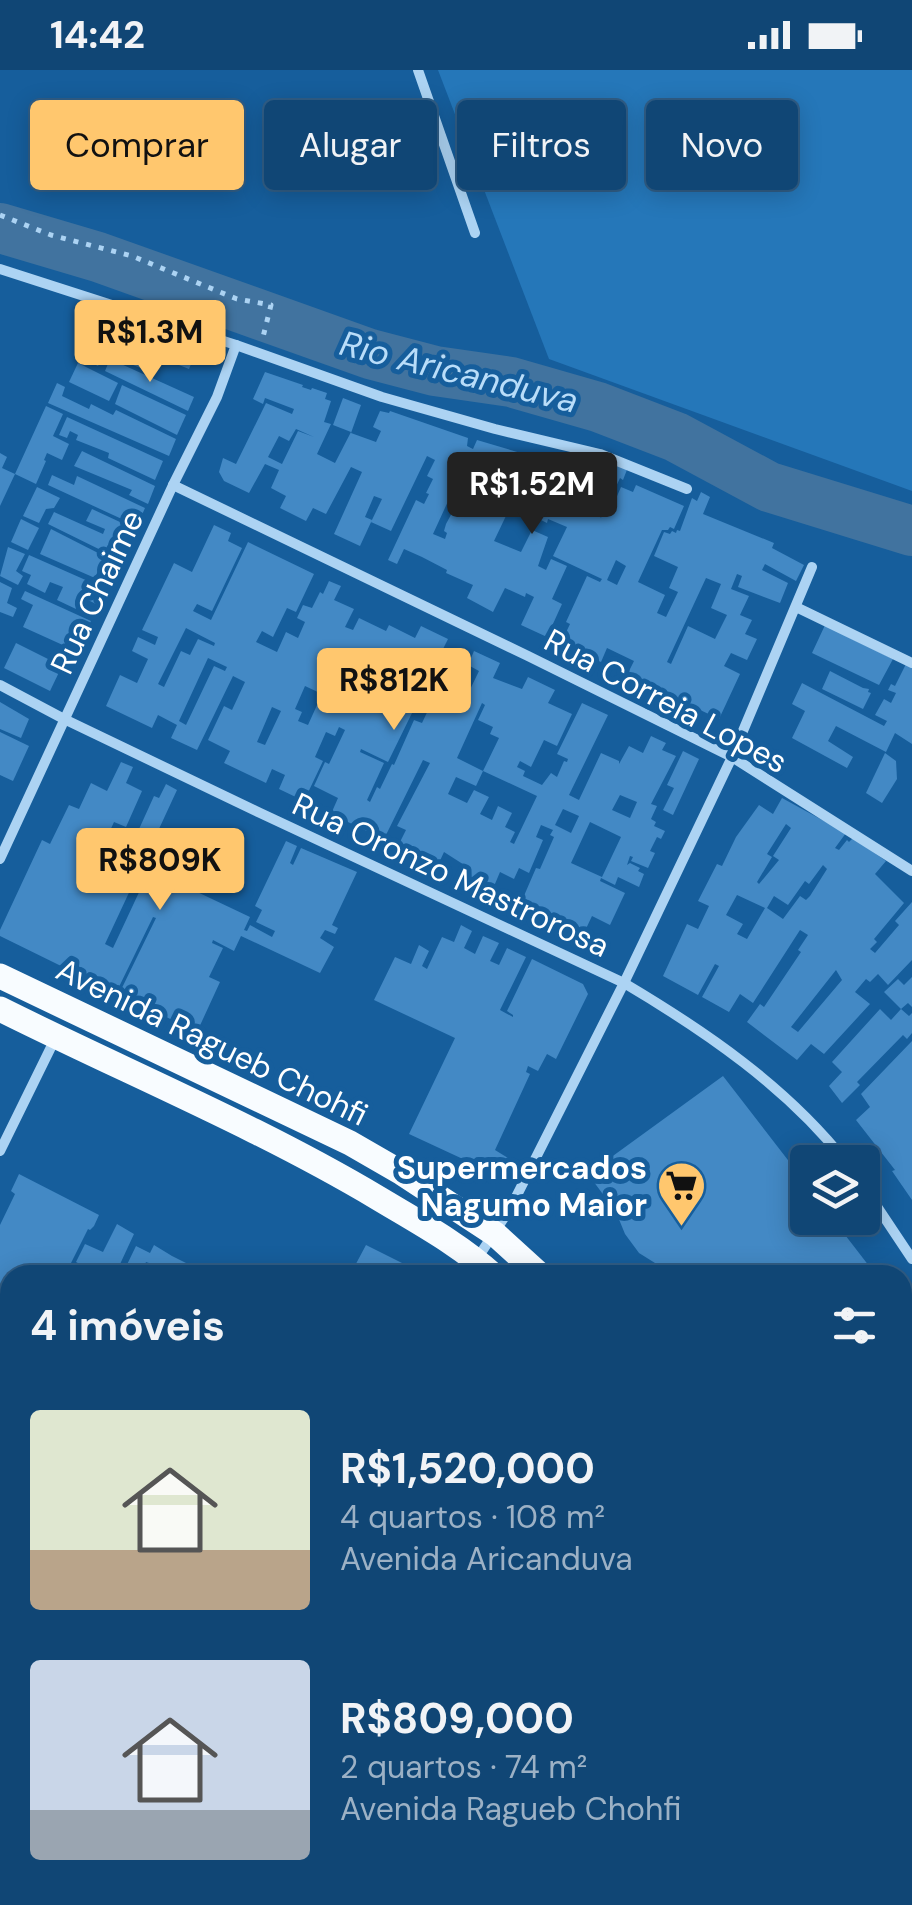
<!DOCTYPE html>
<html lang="pt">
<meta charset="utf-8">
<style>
body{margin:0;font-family:"DM Sans",sans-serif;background:#194d7a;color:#f1f3f6;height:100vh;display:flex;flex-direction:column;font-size:38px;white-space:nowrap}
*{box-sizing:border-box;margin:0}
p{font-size:32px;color:#9cb1c5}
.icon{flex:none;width:55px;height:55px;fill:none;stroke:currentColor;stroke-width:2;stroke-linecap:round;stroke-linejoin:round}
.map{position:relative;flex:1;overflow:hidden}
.details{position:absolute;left:0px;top:1195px;width:912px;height:640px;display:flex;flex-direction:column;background:#104675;border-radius:30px 30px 0 0;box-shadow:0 5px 25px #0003,0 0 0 2px #305e87}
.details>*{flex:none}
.top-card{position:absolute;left:30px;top:30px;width:852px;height:90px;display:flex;gap:20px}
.controls{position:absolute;left:790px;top:1075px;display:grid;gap:20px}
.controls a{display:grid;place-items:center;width:90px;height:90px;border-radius:10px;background:#104675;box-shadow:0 5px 25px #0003,0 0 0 2px #305e87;font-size:50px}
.price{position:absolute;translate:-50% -85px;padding:0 22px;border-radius:10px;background:#ffc76e;color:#111;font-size:32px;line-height:65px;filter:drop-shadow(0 2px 5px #0008)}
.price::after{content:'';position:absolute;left:50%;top:60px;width:30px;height:22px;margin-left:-15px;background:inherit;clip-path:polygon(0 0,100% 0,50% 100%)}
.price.on{background:#222;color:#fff}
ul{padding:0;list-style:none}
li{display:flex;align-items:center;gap:30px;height:250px;padding:0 30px}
li span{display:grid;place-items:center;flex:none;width:280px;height:200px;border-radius:10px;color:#555}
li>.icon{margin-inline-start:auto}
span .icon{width:120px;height:120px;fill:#fffc;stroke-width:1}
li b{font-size:42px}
h2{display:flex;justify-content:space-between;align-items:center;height:120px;padding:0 30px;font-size:42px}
.pill{padding:0 35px;border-radius:10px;background:#104675;box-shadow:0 5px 25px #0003,0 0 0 2px #305e87;font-size:35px;line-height:90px}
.pill.on{background:#ffc76e;color:#111}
.status{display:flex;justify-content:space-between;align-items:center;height:70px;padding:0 50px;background:#104675;direction:ltr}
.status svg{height:28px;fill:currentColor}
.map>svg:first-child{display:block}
.green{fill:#2577b9}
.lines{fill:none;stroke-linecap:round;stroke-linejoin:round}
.river{stroke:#41739f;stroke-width:50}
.building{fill:#4389c5;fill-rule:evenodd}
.path{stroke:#acd3f3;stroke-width:5;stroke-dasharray:5 8;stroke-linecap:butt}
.street{stroke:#acd3f3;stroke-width:10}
.secondary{stroke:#dcedfc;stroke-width:20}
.primary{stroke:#f8fcff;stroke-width:25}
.labels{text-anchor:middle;stroke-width:10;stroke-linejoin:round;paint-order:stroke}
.street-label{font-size:32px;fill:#fff;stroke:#165e9c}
.poi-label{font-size:32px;font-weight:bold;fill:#fff;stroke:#165e9c;text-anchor:end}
.water-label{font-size:35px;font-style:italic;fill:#b9ddf9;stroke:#165e9c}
</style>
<div class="status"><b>14:42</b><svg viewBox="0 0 49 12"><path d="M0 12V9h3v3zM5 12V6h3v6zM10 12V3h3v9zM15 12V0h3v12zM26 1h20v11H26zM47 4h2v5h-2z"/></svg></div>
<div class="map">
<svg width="912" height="1835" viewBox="0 0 912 1835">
<rect width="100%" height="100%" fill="#165e9c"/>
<polygon class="green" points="438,0 912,0 912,421 549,289"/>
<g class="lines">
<polyline class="river" points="0,158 98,187 370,284 435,301 511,312 598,337 676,367 769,417 912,461"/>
</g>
<g class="building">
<polygon points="91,233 130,248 128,252 151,262 153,257 169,264 162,284 85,251"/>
<polygon points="88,264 109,274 98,296 77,286"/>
<polygon points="174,265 211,280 206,293 193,289 189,299 164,289"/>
<polygon points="121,272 156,287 150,302 114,287"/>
<polygon points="110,289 194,327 188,341 105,301"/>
<polygon points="78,293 118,313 109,331 69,312"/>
<path d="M265,302L303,315L302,317L311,320L312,318L327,323L325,329L331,331L324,352L331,354L317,384L335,393L351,362L333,355L343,328L361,335L351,363L376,372L381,361L373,357L380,341L389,343L390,341L468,368L467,376L473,379L477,370L534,387L530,397L555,409L562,395L584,404L589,391L606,398L609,390L628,397L623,410L620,408L614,421L610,419L604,432L597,430L594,436L601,448L605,437L611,440L621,417L633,422L636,415L684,436L674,459L670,457L668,460H662L638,512L665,525L657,543L666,547L678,522L669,518L678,497L654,486L664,462L670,464L672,461L676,463L677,460L680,461L692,428L697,431L701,422L710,427L703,444L774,473L772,478L804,495L796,511L765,494L762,500L788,513L780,533L738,517L742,506L737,504L731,519L749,526L740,545L752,550L745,564L757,569L747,590L731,583L724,596L740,604L719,649L627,605L634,591L607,578L601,592L583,584L585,580L575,575L573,579L561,573L570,554L566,552L587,506L600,512L602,509L553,486L567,457L548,449L547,453L537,448L541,440L515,427L494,471L521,482L532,460L548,467L538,496L546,500L551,489L567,496L552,529L562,534L547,567L521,555L534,527L526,523L525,527L505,518L493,542L467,528L473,515L446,503L447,500L422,487L404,479L397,494L388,490L416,430L424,434L429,424L426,423L433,409L427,406L435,390L427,386L391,461L371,452L382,429L374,426L365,447L372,450L360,476L334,464L362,402L351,397L326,444L313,438L306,451L280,438L286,426L271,418L279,400L265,394L249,423L224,411L219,402L223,388L236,394L266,333L292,344L294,339L265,328L263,334L253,329ZM296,359L314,367L298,361L282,394L268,387L279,366L289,371ZM461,403L486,414L475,438L459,430L446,454L444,461L447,463L445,469L433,464ZM616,490L626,496L617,515L607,510ZM706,508L721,514L711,538L727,545L715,569L688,556L671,594L667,592Z"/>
<polygon points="57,313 65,317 62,326 89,339 91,334 113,345 116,340 176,369 169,386 48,333"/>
<polygon points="122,315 186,345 177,365 115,334"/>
<polygon points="46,336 63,344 53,366 69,374 62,390 47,383 44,390 46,391 36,414 15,404"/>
<polygon points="67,347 163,391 155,410 108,388 109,383 76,370 78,365 70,361 67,368 59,365"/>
<polygon points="82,381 155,416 148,434 129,425 132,420 74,396"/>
<polygon points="0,383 7,387 2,398 15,404 0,436"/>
<polygon points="52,405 74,415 77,406 145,438 137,456 48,415"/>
<polygon points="37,417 60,428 54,438 46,439 39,453 23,446"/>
<polygon points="92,439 135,459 121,490 48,454 54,442 103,464 105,459 86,451"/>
<polygon points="21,449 39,458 28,480 11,472"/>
<path d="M214,455L231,463L228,471L242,478L212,541L197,534L193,541L211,550L248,472L314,504L296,542L287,538L273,567L262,561L256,572L277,582L286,562L298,568L305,552L297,548L303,535L312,538L320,522L323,524L329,511L341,516L334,530L354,539L345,557L353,560L359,548L386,561L389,555L415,568L421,556L448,569L439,587L432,584L405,640L412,643L388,692L361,679L360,682L384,693L367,730L370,732L377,717L380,719L392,694L394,695L414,650L422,653L431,634L446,642L451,631L462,636L479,601L468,595L474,581L500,593L493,608L522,619L528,607L555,620L548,633L572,644L557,676L544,670L531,697L520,691L517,697L525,701L523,706L542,715L551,703L557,707L564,691L567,692L568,689L557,684L582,633L608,645L569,725L579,730L601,683L619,691V694L629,676L643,683L651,666L666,673L662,680L676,686L651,734L657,736L651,749L656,752L654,756L665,761L661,769L657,767L650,781L655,783L648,798L631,791L633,787L630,786L627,795L630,793L640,798L638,801L644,804L639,817L618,807L615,815L601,808L600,811L625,823L610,855L592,846L583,865L520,835L536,798L540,799L554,767L550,765L553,760L541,755L536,767L543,770L529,803L519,798L514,809L500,802L492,821L464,808L469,798L444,782L438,795L398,776L406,760L397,756L430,693L423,690L384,769L331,744L338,728L314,716L325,692L329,694L345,660L339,657L335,666L326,662L315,687L323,691L304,731L279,719L285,705L272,699L266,713L224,693L230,681L208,670L224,636L232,640L245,612L233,606L197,680L171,668L177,655L158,645L152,658L106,636L120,605L137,613L148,589L132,581L138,567L155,575L158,567L142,560L174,493L192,502ZM186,558L215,573L214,576L198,569L190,585L181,581L164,617L158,614ZM208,588L227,597L225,601L214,596L186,655L179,651ZM367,591L371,593L349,637L335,630L340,621L345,623L350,611L355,614ZM305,616L322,624L308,655L298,651L302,642L295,639ZM482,633L485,635L478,650L493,657L490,664L499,668L483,701L537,726L514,774L510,772L515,762L505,757L512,743L498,736L492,750L480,744L489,727L474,720L467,733L448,724L456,707L476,716L483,701L457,688ZM272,637L281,641L265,675L257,672ZM620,725L637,732L630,748L612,740ZM563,739L579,746L571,763L555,755ZM590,752L621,767L602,807L571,793Z"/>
<polygon points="51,459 104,486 95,508 40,484"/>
<polygon points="8,477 25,484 16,501 23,506 18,515 0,506"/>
<polygon points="29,485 106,519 98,535 82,527 76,539 57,530 63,517 50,512 45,523 27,514 31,505 22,501"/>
<polygon points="0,512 12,518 7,533 17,538 13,547 0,542"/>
<polygon points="25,521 91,551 76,581 23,557 33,535 21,529"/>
<polygon points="826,553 846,566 893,589 879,615 812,583"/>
<polygon points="16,573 62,596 50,621 4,598"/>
<polygon points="906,594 912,596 912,674 895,663 886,682 836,656 828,671 853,687 847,698 792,668 805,641 792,634 802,613 884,656 887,651 875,645 884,629 891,633 896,623 888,620 891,614 895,616"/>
<polygon points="830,601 863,618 869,619 868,622 871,623 863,639 822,619"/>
<polygon points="0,632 29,649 21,668 0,659"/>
<polygon points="0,662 29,676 13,711 0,705"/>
<polygon points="683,681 699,689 673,745 663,740 674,718 667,715"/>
<polygon points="885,683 896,691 897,709 882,733 866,723"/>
<polygon points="121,692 133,697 126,713 142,721 126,757 114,752 98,787 103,790 113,765 123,771 109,802 133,814 105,874 113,878 141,818 145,820 153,801 250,847 244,860 247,861 250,855 272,867 275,861 256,852 262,840 255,836 286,771 297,776 290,793 293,795 301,778 357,802 332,855 338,858 335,864 325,860 320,868 334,877 320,903 241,866 234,881 213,870 212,873 223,878 209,907 220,912 197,962 119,924 156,848 153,847 116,923 0,866 0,860 42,770 50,774 69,735 79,739 91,713 107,721"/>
<polygon points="166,714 177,720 146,787 130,779 154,726 159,728"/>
<path d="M782,728L846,763L835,778L839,780L847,770L849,772L853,768L886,791L875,804L904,833L874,869L877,872L870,879L875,883L899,855L895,851L912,832V890L888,915L878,904L870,912L866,909L855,922L870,934L824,984L811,974L797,990L747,952L760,934L764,937L801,882L798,880L808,865L800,860L753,933L740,924L729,942L702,927L719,896L715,894L698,925L663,906L687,854L698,859L709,836L698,831L717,794L722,796L736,767L759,735L773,744ZM786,754L791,758L773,786L779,790L759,814L757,812L772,787L767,784ZM823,795L827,799L810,826L806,830L800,826L783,849L767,838L774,826L788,835L805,811L809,814ZM737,825L765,838L747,869L737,864L743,854L726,845ZM836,900L842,910L798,962L791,957Z"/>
<polygon points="461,855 472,861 464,878 475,884 483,866 499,873 490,891 499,895 507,878 526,887 500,940 513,947 513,945 507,941 532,889 583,914 588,924 556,989 547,984 538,1001 528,996 526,1002 530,1004 495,1080 508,1088 503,1098 493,1103 409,1064 455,968 374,930 395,887 411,894 419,875 429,881 422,896 427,899 442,867 454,872"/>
<polygon points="912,907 912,937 908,933 901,939 884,922 898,909 904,915"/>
<polygon points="880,939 891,950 901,939 909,946 912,943 912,963 907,969 903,965 857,1012 860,1015 842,1033 829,1016 842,1002 832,992"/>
<polygon points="912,971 912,1130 892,1101 895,1100 856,1050 870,1037 861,1024"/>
<polygon points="723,1006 808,1116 808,1148 832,1148 876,1205 664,1205 655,1193 639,1183 625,1164 616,1142 588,1104"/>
<polygon points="19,1104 99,1145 94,1156 90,1160 88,1159 65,1205 10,1205 10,1219 0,1214 0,1155 15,1124 11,1121"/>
<polygon points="117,1154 134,1164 115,1205 92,1205 93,1201 76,1192 85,1174 103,1182"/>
<polygon points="154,1175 172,1186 210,1205 143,1205 149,1193 146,1192 140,1205 122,1205 136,1176 150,1183"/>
<polygon points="366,1175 404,1194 403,1197 418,1205 350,1205"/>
<polygon points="4,1263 10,1266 10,1397 0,1398 0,1266"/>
<polygon points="912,1281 912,1320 902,1325 902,1286"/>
<polygon points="902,1336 906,1342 912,1339 912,1415 905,1401 902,1402"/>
<polygon points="10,1417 10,1454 2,1455 0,1418"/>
<polygon points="912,1435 912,1485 905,1471 902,1472 902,1440"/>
<polygon points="902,1478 912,1496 912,1521 902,1526"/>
<polygon points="912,1535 912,1564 902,1569 902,1540"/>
<polygon points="10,1816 10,1825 40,1825 44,1835 0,1835 0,1824"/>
<polygon points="902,1821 912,1835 791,1835 785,1825 770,1835 749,1835 743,1825 902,1825"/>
<polygon points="45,1825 86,1825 93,1835 52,1835"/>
<polygon points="120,1825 216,1825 223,1835 204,1835 202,1832 201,1835 120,1835 125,1832"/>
<polygon points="223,1825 243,1825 246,1829 252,1825 285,1825 292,1835 230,1835"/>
<polygon points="442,1825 466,1825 471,1832 466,1835 442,1835 437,1829"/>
<polygon points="480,1825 515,1825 511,1827 516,1835 481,1835 476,1828"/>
<polygon points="659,1825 734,1825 740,1835 666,1835"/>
</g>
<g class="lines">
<polyline class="path" points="0,145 51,165 132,186 237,229 271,235 263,267"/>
<g class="street">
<polyline points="418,0 475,163"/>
<polyline points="0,199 236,275 382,327 495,359 600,384 687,419"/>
<polyline points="173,415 528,586 732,687 912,801"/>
<polyline points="796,537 912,593"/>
<path d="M0,615L64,649L258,742L624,913C705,961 787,1017 846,1092"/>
<polyline points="0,789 173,415 217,327 236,275"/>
<polyline points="0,1081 56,967"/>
<polyline points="862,1114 912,1189"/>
<polyline points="477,1189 511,1137 624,913 732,687 812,497"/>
<polyline points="902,1240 912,1235"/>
<polyline points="0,1745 5,1797"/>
<polyline points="401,1835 415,1825"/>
</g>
<g class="secondary">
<polyline points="0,1252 10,1258"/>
<polyline points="618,1825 624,1835"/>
</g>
<g class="primary">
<polyline points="0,906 350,1073 402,1103 495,1164 540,1205"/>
<path d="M0,939C126,1002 257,1056 378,1128C418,1152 459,1174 493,1205"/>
<polyline points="902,1719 912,1734"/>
<polyline points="902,1781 912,1796"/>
</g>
</g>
<defs>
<symbol id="supermarket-pin" viewBox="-11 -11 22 30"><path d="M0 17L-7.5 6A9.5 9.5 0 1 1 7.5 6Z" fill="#ffc76e" stroke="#165e9c"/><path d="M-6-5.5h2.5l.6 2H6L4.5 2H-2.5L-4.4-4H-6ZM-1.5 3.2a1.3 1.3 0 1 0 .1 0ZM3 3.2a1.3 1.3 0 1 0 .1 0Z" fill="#111"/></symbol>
</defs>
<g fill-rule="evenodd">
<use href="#supermarket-pin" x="654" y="1088" width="55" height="75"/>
</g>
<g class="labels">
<g class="street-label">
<text transform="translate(97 522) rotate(-65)" y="11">Rua Chaime</text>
<text transform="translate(666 631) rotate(28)" y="11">Rua Correia Lopes</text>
<text transform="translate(451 805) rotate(25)" y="11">Rua Oronzo Mastrorosa</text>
<text transform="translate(212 972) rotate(26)" y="11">Avenida Ragueb Chohfi</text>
</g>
<g class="poi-label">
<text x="647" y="1109">Supermercados<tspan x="647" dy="37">Nagumo Maior</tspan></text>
</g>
<g class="water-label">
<text transform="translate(459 302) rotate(14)" y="12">Rio Aricanduva</text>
</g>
</g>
</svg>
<div class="controls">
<a><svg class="icon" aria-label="layers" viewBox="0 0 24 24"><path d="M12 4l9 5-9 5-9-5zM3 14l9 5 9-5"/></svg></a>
</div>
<b class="price" style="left:150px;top:315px">R$1.3M</b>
<b class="price on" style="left:532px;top:467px">R$1.52M</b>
<b class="price" style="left:394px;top:663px">R$812K</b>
<b class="price" style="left:160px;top:843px">R$809K</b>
<div class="top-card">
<a class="pill on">Comprar</a>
<a class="pill">Alugar</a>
<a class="pill">Filtros</a>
<a class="pill">Novo</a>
</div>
<section class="details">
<h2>4 imóveis<svg class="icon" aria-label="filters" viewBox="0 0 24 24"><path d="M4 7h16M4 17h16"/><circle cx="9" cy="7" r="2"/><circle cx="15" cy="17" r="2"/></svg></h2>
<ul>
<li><span style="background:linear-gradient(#dfe7d0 70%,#b9a48a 0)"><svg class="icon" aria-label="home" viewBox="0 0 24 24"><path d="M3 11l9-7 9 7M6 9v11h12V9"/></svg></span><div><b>R$1,520,000</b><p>4 quartos · 108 m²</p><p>Avenida Aricanduva</p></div></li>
<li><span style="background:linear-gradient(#c9d6e8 75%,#9aa5b1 0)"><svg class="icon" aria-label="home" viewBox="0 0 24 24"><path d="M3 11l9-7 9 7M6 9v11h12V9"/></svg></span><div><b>R$809,000</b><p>2 quartos · 74 m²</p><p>Avenida Ragueb Chohfi</p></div></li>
</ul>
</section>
</div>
